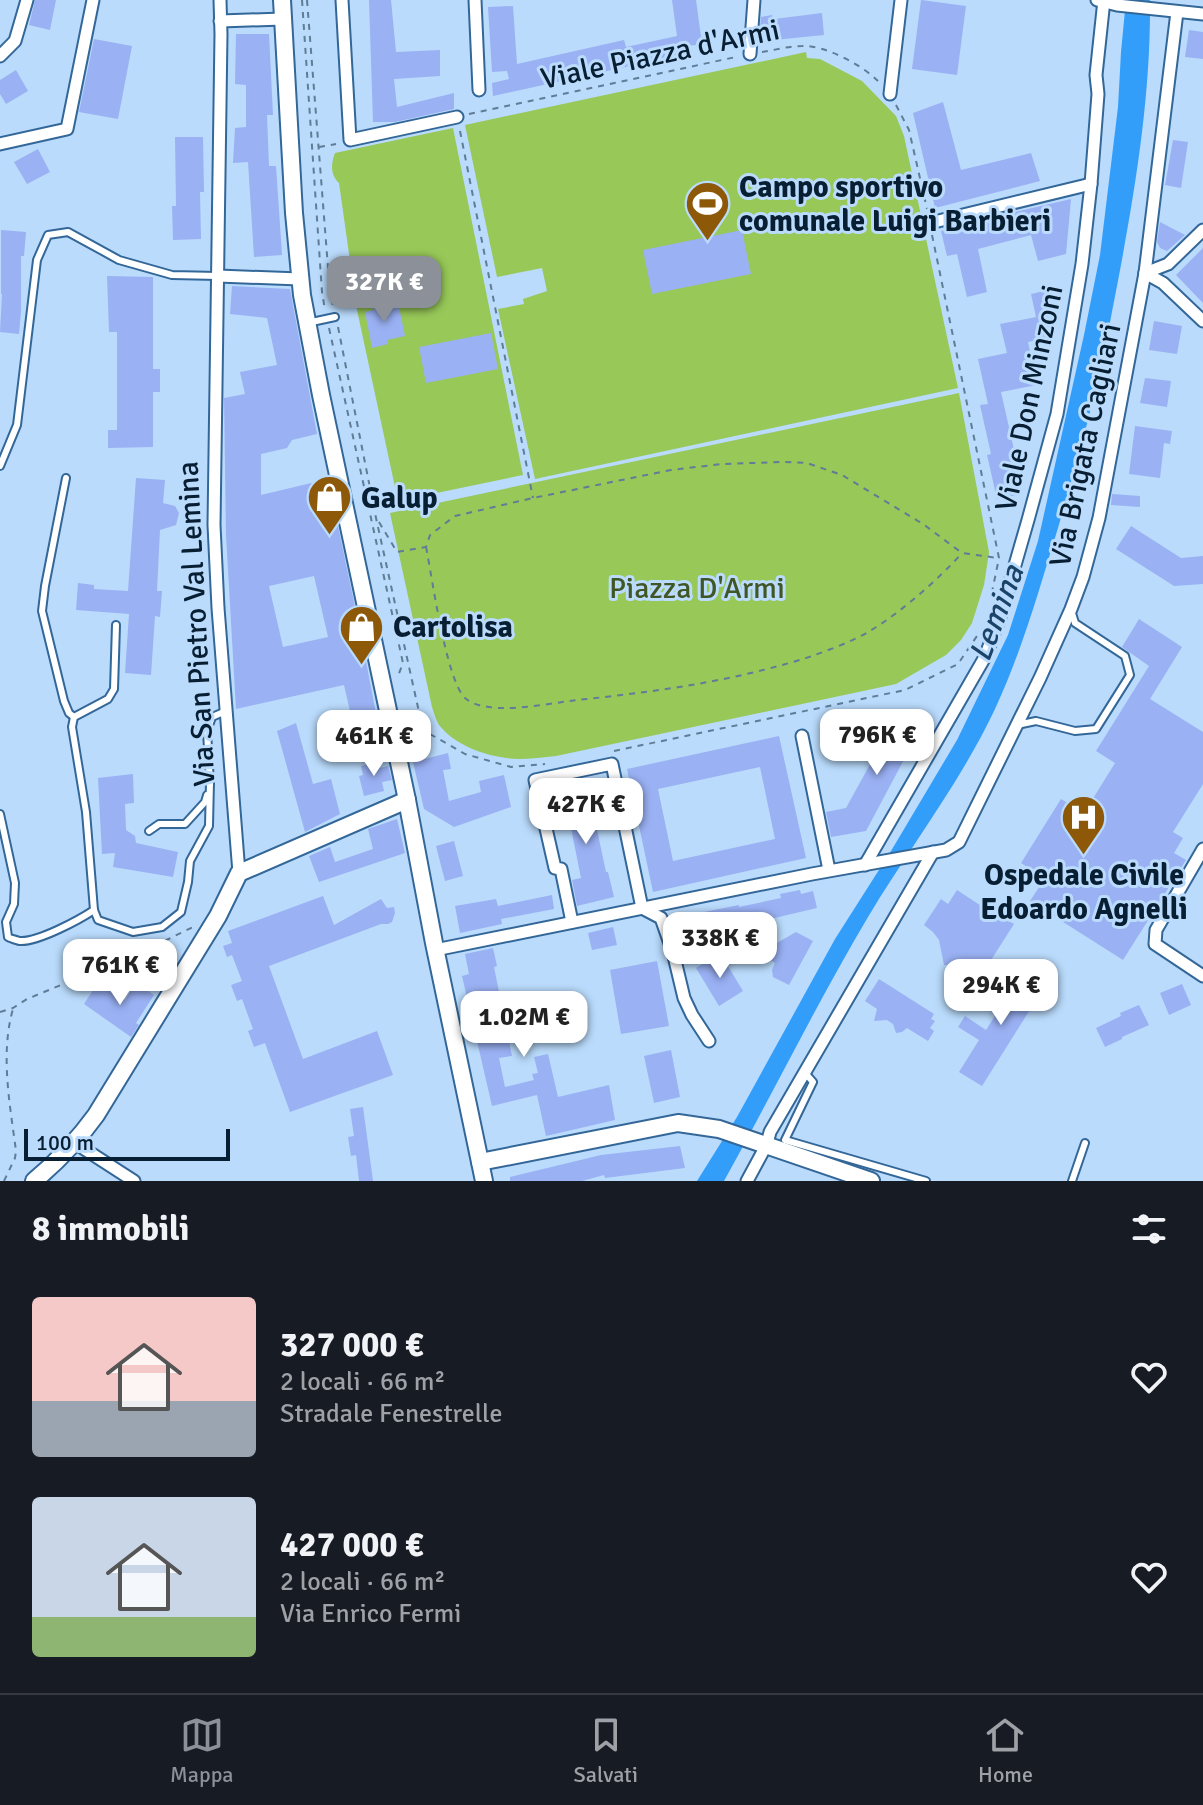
<!DOCTYPE html>
<html lang="it">
<meta charset="utf-8">
<style>
body{margin:0;font-family:Signika,sans-serif;background:#20242c;color:#f1f3f6;height:100vh;display:flex;flex-direction:column;font-size:30px;white-space:nowrap}
*{box-sizing:border-box;margin:0}
p{font-size:26px;color:#9ea1a6}
.icon{flex:none;width:44px;height:44px;fill:none;stroke:currentColor;stroke-width:2;stroke-linecap:round;stroke-linejoin:round}
.map{position:relative;height:1181px;overflow:hidden}
.drawer{display:flex;flex-direction:column;background:#171b24;flex:1}
.drawer>*{flex:none}
.scale{position:absolute;left:24px;bottom:20px;width:206px;box-sizing:border-box;padding-left:8px;border:4px solid #081e32;border-top:0;font-size:22px;line-height:28px;white-space:nowrap;color:#081e32;-webkit-text-stroke:6px #badbfc;paint-order:stroke}
.price{position:absolute;translate:-50% -68px;padding:0 18px;border-radius:16px;background:#fff;color:#222;font-size:26px;line-height:52px;filter:drop-shadow(0 2px 4px #0008)}
.price::after{content:'';position:absolute;left:50%;top:48px;width:24px;height:18px;margin-left:-12px;background:inherit;clip-path:polygon(0 0,100% 0,50% 100%)}
.price.active{background:#8c9099;color:#fff}
ul{padding:0;list-style:none}
li{display:flex;align-items:center;gap:24px;height:200px;padding:0 32px}
li span{display:grid;place-items:center;flex:none;width:224px;height:160px;border-radius:8px;color:#555}
li>.icon{margin-inline-start:auto}
span .icon{width:96px;height:96px;fill:#fffc;stroke-width:1}
li b{font-size:34px}
h2{display:flex;justify-content:space-between;align-items:center;height:96px;padding:0 32px;font-size:34px}
.dock{display:flex;justify-content:space-around;align-items:center;height:112px;border-top:2px solid #363941;background:#171b24;font-size:22px;color:#9ea1a6}
.dock a{display:grid;justify-items:center;gap:4px}
.dock .active{color:#8c9099}
.map>svg:first-child{display:block}
.green{fill:#97c858}
.water{fill:#339efa}
.building{fill:#9ab1f4;fill-rule:evenodd}
.lines{fill:none;stroke-linecap:round;stroke-linejoin:round}
.lane-casing{stroke:#336798;stroke-width:10}
.street-casing{stroke:#336798;stroke-width:15}
.secondary-casing{stroke:#336798;stroke-width:20}
.path{stroke:#607c96;stroke-width:2;stroke-dasharray:6 6;stroke-linecap:butt}
.lane{stroke:#fff;stroke-width:6}
.street{stroke:#fff;stroke-width:11}
.secondary{stroke:#fff;stroke-width:16}
.labels{text-anchor:middle;stroke-width:6;stroke-linejoin:round;paint-order:stroke}
.street-label{font-size:30px;fill:#081e32;stroke:#badbfc}
.poi-label{font-size:30px;font-weight:bold;fill:#081e32;stroke:#badbfc;text-anchor:start}
.park-label{font-size:30px;fill:#415625;stroke:#badbfc}
.water-label{font-size:32px;font-style:italic;fill:#1b4469;stroke:#badbfc}
</style>
<div class="map">
<svg width="1203" height="1181" viewBox="0 0 1203 1181">
<rect width="100%" height="100%" fill="#badbfc"/>
<g class="green">
<polygon points="806,52 807,58 820,59 862,81 896,116 904,136 958,388 535,479 498,309 524,304 523,299 547,291 542,268 497,277 465,125"/>
<path d="M453,128L523,475L398,501L357,310L339,183C330,174 331,164 335,153Z"/>
<path d="M959,393L989,552L984,585L972,623L961,640L946,655L896,684L556,756C544,757 531,759 518,759C491,758 456,747 439,725C436,720 434,713 432,707L390,513Z"/>
</g>
<path class="water" d="M1126,0H1150C1151,96 1135,192 1117,286C1110,321 1104,357 1095,392C1084,438 1071,483 1058,528C1039,590 1022,651 995,709C960,783 910,847 868,917C817,1003 773,1093 724,1181H697L737,1117L835,939L891,851L957,740L1008,635L1038,541L1084,335L1100,255L1118,107L1121,52Z"/>
<g class="building">
<polygon points="35,0 56,0 50,30 29,25"/>
<polygon points="369,0 391,0 396,52 440,50 440,76 394,79 397,107 454,93 454,109 395,122 373,122"/>
<polygon points="672,0 696,0 702,44 688,46 690,58 640,68 639,64 493,96 492,83 509,79 507,71 492,72 488,7 513,6 517,64 624,40 626,47 677,36"/>
<polygon points="921,0 966,6 957,75 912,69"/>
<polygon points="822,13 824,35 784,39 759,43 761,17 772,15 774,19"/>
<polygon points="1189,30 1203,32 1203,59 1185,57"/>
<polygon points="236,34 269,34 273,115 267,115 269,166 276,166 282,255 254,257 248,162 233,163 235,128 246,127 246,85 235,84"/>
<polygon points="94,39 132,46 118,119 79,112"/>
<polygon points="16,70 28,91 6,104 0,94 0,80"/>
<polygon points="943,102 961,170 1031,153 1040,181 935,208 913,113"/>
<polygon points="175,137 203,137 204,192 200,192 201,239 173,240 172,206 176,206"/>
<polygon points="1173,140 1188,142 1181,188 1165,185"/>
<polygon points="38,149 50,172 27,184 14,162"/>
<polygon points="1071,199 1066,254 1038,261 1031,235 978,249 987,292 967,297 957,254 947,256 941,231 980,222 980,220"/>
<polygon points="1160,222 1185,235 1167,251 1160,248 1157,242"/>
<polygon points="1,230 26,232 24,256 21,256 21,311 19,334 0,332 2,294 1,294"/>
<polygon points="742,230 751,274 652,294 643,250"/>
<polygon points="1203,248 1203,303 1176,275"/>
<polygon points="107,276 153,277 153,369 160,369 160,392 153,392 153,447 108,448 108,430 117,430 117,332 109,332"/>
<path d="M232,286L290,289L317,434L292,440L287,448L261,454V495L328,479L361,635L381,740L333,750L328,724L352,720L344,685L236,709L226,535L224,398L245,394L240,372L277,365L267,318L230,314ZM314,576L328,637L283,647L269,586Z"/>
<polygon points="1053,289 1056,305 1046,307 1053,337 1028,342 1037,385 1001,392 1020,476 1018,477 1020,485 1015,486 1017,495 997,499 987,455 991,454 980,405 988,404 978,359 1007,353 1000,324 1036,317 1031,294"/>
<polygon points="388,302 390,309 399,307 405,336 387,340 388,344 372,348 365,312 373,310 372,306"/>
<polygon points="1154,321 1182,326 1177,354 1149,350"/>
<polygon points="491,333 498,369 426,383 419,347"/>
<polygon points="1145,378 1171,381 1167,407 1140,403"/>
<polygon points="1135,426 1172,431 1170,444 1164,443 1160,478 1129,474"/>
<polygon points="136,478 165,480 163,503 175,506 179,513 176,525 160,530 157,591 162,591 160,617 155,616 151,675 125,673 129,614 76,610 78,583 94,585 94,589 128,591"/>
<polygon points="1112,494 1140,496 1140,507 1111,505"/>
<polygon points="1131,526 1181,558 1203,556 1203,584 1174,586 1116,549"/>
<polygon points="1139,619 1182,647 1150,699 1203,732 1203,784 1173,832 1183,838 1174,853 1186,860 1123,960 1030,901 1045,878 1021,863 1061,799 1084,813 1115,763 1096,751 1149,666 1122,647"/>
<polygon points="911,711 925,720 866,831 831,837 826,812 846,808 890,728 888,717"/>
<polygon points="296,723 313,784 331,779 340,814 305,832 277,731"/>
<path d="M779,736L806,858L653,892L627,769ZM760,767L775,839L673,861L658,789Z"/>
<polygon points="448,753 451,769 443,770 449,801 481,792 479,781 504,775 511,807 454,827 424,809 413,762"/>
<polygon points="378,762 380,768 388,766 392,780 382,782 384,791 364,796 359,776 363,775 361,766"/>
<polygon points="133,774 134,803 125,804 126,830 135,836 136,843 178,852 173,877 113,867 115,853 102,854 98,778"/>
<polygon points="586,778 606,872 608,872 614,897 577,906 572,880 581,878 562,783"/>
<polygon points="397,819 405,853 319,882 309,856 330,847 335,862 373,849 368,829"/>
<polygon points="454,841 463,876 445,881 436,846"/>
<polygon points="800,890 801,894 813,891 817,908 770,919 776,922 684,941 679,917 739,905 739,907 781,898 780,894"/>
<polygon points="957,890 998,917 999,915 1014,924 977,982 966,970 959,966 944,965 939,940 933,932 924,925 941,899 948,904"/>
<polygon points="552,895 554,909 501,919 502,924 460,933 455,906 496,899 498,906"/>
<polygon points="323,896 334,925 381,899 387,908 394,907 395,913 392,922 388,924 381,924 269,966 303,1059 377,1031 393,1075 290,1112 265,1043 254,1047 248,1031 253,1029 242,999 237,1001 231,985 242,981 232,955 227,957 223,946 232,943 228,931"/>
<polygon points="613,927 617,945 592,950 588,933"/>
<polygon points="796,932 813,941 789,985 773,977 772,970 775,963 769,959 775,944"/>
<polygon points="493,948 497,966 494,967 512,1056 499,1058 505,1087 534,1080 532,1074 538,1073 534,1057 548,1054 558,1097 609,1085 615,1120 546,1136 537,1095 492,1106 462,976 469,974 465,954"/>
<polygon points="720,953 743,991 719,1006 696,968"/>
<polygon points="657,961 669,1026 621,1034 610,970"/>
<polygon points="1026,967 1048,981 982,1086 959,1072 979,1040 958,1027 965,1016 986,1030"/>
<polygon points="879,979 934,1014 931,1019 935,1021 930,1028 934,1031 928,1041 907,1028 902,1032 896,1033 893,1024 887,1020 874,1021 877,1009 865,1001"/>
<polygon points="136,983 154,995 136,1023 139,1025 131,1037 84,1004 97,984 125,1000"/>
<polygon points="1182,984 1191,1005 1169,1015 1160,993"/>
<polygon points="561,991 569,1028 540,1034 532,997"/>
<polygon points="1139,1005 1149,1025 1122,1037 1122,1039 1105,1047 1096,1028 1121,1016 1120,1013"/>
<polygon points="671,1050 680,1097 654,1103 644,1056"/>
<polygon points="363,1107 373,1181 359,1181 356,1155 351,1156 348,1137 354,1136 350,1109"/>
<polygon points="680,1146 685,1168 605,1178 604,1175 582,1181 510,1181 510,1177 601,1155"/>
</g>
<g class="lines">
<defs>
<g id="lane">
<polyline points="307,323 335,317"/>
<polyline points="0,466 17,425 37,260 48,235 68,232 119,260 172,275 218,276"/>
<polyline points="66,478 45,586 42,611 64,701 69,713 74,717"/>
<polyline points="116,625 114,689 108,699 74,717 72,727 86,812 94,910 98,920 133,932 162,927 181,912 188,882 190,861 209,826 210,781"/>
<polyline points="1017,725 1036,721 1075,731 1096,729 1130,675 1125,656 1075,623 1071,610"/>
<polyline points="210,784 207,731 212,717 226,711"/>
<path d="M0,814L15,883L14,904L6,922L8,937C9,938 19,941 20,941C38,942 79,920 94,910"/>
<polyline points="149,831 159,824 185,824 205,802 207,795"/>
<polyline points="806,1074 813,1082 785,1140 926,1181"/>
<polyline points="1072,1181 1085,1143"/>
</g>
<g id="street">
<polyline points="220,0 221,34 214,525 218,608 239,873"/>
<polyline points="342,0 350,140 457,117"/>
<polyline points="475,0 479,90"/>
<polyline points="1097,0 1117,5 1203,14"/>
<polyline points="220,21 283,19"/>
<polyline points="750,54 754,0"/>
<polyline points="0,56 15,41 27,0"/>
<polyline points="890,94 901,0"/>
<polyline points="0,144 67,129 93,0"/>
<polyline points="930,223 1091,184"/>
<polyline points="1145,273 1163,283 1203,321"/>
<polyline points="1145,273 1168,264 1203,230"/>
<polyline points="218,276 300,279"/>
<polyline points="802,736 829,870"/>
<polyline points="1203,849 1156,930 1155,944 1203,976"/>
<polyline points="865,865 985,657 1000,617 1028,520 1057,414 1082,264 1091,184 1098,94 1096,75 1104,0"/>
<polyline points="572,922 561,869 555,868 535,780 612,764 642,908 661,918 673,952 684,998 692,1015 709,1041"/>
<polyline points="435,950 812,874 946,850 959,842 1040,678 1071,609 1083,577 1099,518 1145,273 1177,12"/>
<polyline points="75,1143 134,1181"/>
<polyline points="747,1181 767,1144 770,1132 933,852"/>
</g>
<g id="secondary">
<polyline points="282,0 294,213 302,295 321,395 407,800 434,943 484,1181"/>
<polyline points="480,1162 678,1123 719,1129 871,1181"/>
<path d="M34,1181C58,1161 78,1140 96,1115L218,916L239,873L407,800"/>
</g>
</defs>
<use href="#lane" class="lane-casing"/>
<use href="#street" class="street-casing"/>
<use href="#secondary" class="secondary-casing"/>
<g class="path">
<polyline points="302,0 322,292 325,310"/>
<polyline points="307,0 330,293 333,306"/>
<path d="M762,52C775,50 789,46 802,46C825,45 862,65 878,81"/>
<polyline points="896,105 909,130 927,209"/>
<polyline points="469,114 736,57"/>
<polyline points="460,131 533,498"/>
<polyline points="319,147 336,144"/>
<polyline points="932,235 999,558 991,597"/>
<polyline points="338,327 376,518 423,730 465,754 511,767 545,764"/>
<polyline points="329,328 403,663 398,676"/>
<polyline points="379,522 397,552 426,547 430,535 455,516 533,498 671,470 722,464 783,462 807,463 842,475 923,524 962,553 998,558"/>
<path d="M426,547C432,576 446,680 465,698C474,706 487,707 499,708C524,709 552,703 577,700C655,692 734,681 809,657C829,650 851,642 870,631C900,613 939,579 962,553"/>
<polyline points="410,743 423,731"/>
<polyline points="614,751 905,690 958,664 979,633"/>
<polyline points="0,1012 13,1008 27,999 146,950 193,927"/>
<path d="M4,1181L15,1158L16,1151C10,1105 0,1054 13,1009"/>
</g>
<use href="#lane" class="lane"/>
<use href="#street" class="street"/>
<use href="#secondary" class="secondary"/>
</g>
<defs>
<symbol id="stadium-pin" viewBox="-11 -11 22 30"><path d="M0 17L-7.5 6A9.5 9.5 0 1 1 7.5 6Z" fill="#8d5909" stroke="#badbfc"/><path d="M0-5a6.5 5 0 1 0 0 10a6.5 5 0 1 0 0-10ZM-3.5-1.8h7v3.6h-7Z" fill="#fff"/></symbol>
<symbol id="shop-pin" viewBox="-11 -11 22 30"><path d="M0 17L-7.5 6A9.5 9.5 0 1 1 7.5 6Z" fill="#8d5909" stroke="#badbfc"/><path d="M-5-2.5h2.3a2.7 3.5 0 0 1 5.4 0H5L5.5 6h-11ZM-1.5-2.5h3a1.5 2.3 0 0 0-3 0Z" fill="#fff"/></symbol>
<symbol id="hospital-pin" viewBox="-11 -11 22 30"><path d="M0 17L-7.5 6A9.5 9.5 0 1 1 7.5 6Z" fill="#8d5909" stroke="#badbfc"/><path d="M-5-5h3v3.5h4V-5h3V5h-3V1.5h-4V5h-3Z" fill="#fff"/></symbol>
</defs>
<g fill-rule="evenodd">
<use href="#stadium-pin" x="682" y="178" width="51" height="69"/>
<use href="#shop-pin" x="304" y="472" width="51" height="69"/>
<use href="#shop-pin" x="336" y="602" width="51" height="69"/>
<use href="#hospital-pin" x="1058" y="792" width="51" height="69"/>
</g>
<g class="labels">
<g class="street-label">
<text transform="translate(660 54) rotate(-12)" y="10">Viale Piazza d'Armi</text>
<text transform="translate(1029 398) rotate(-78)" y="10">Viale Don Minzoni</text>
<text transform="translate(1085 445) rotate(-78)" y="10">Via Brigata Cagliari</text>
<text transform="translate(196 624) rotate(-93)" y="10">Via San Pietro Val Lemina</text>
</g>
<g class="poi-label">
<text x="739" y="197">Campo sportivo<tspan x="739" dy="34">comunale Luigi Barbieri</tspan></text>
<text x="361" y="508">Galup</text>
<text x="393" y="637">Cartolisa</text>
<text x="1084" y="885" text-anchor="middle">Ospedale Civile<tspan x="1084" dy="34">Edoardo Agnelli</tspan></text>
</g>
<g class="park-label">
<text x="697" y="598">Piazza D'Armi</text>
</g>
<g class="water-label">
<text transform="translate(996 613) rotate(-69)" y="11">Lemina</text>
</g>
</g>
</svg>
<div class="scale">100 m</div>
<b class="price active" style="left:384px;top:324px">327K €</b>
<b class="price" style="left:877px;top:777px">796K €</b>
<b class="price" style="left:374px;top:778px">461K €</b>
<b class="price" style="left:586px;top:846px">427K €</b>
<b class="price" style="left:720px;top:980px">338K €</b>
<b class="price" style="left:120px;top:1007px">761K €</b>
<b class="price" style="left:1001px;top:1027px">294K €</b>
<b class="price" style="left:524px;top:1059px">1.02M €</b>
</div>
<section class="drawer">
<h2>8 immobili<svg class="icon" aria-label="filters" viewBox="0 0 24 24"><path d="M4 7h16M4 17h16"/><circle cx="9" cy="7" r="2"/><circle cx="15" cy="17" r="2"/></svg></h2>
<ul>
<li><span style="background:linear-gradient(#f6c9c9 65%,#9aa5b1 0)"><svg class="icon" aria-label="home" viewBox="0 0 24 24"><path d="M3 11l9-7 9 7M6 9v11h12V9"/></svg></span><div><b>327 000 €</b><p>2 locali · 66 m²</p><p>Stradale Fenestrelle</p></div><svg class="icon" aria-label="heart" viewBox="0 0 24 24"><path d="M12 20l-8-8c-3-5 5-10 8-4 3-6 11-1 8 4z"/></svg></li>
<li><span style="background:linear-gradient(#c9d6e8 75%,#8fb573 0)"><svg class="icon" aria-label="home" viewBox="0 0 24 24"><path d="M3 11l9-7 9 7M6 9v11h12V9"/></svg></span><div><b>427 000 €</b><p>2 locali · 66 m²</p><p>Via Enrico Fermi</p></div><svg class="icon" aria-label="heart" viewBox="0 0 24 24"><path d="M12 20l-8-8c-3-5 5-10 8-4 3-6 11-1 8 4z"/></svg></li>
</ul>
</section>
<nav class="dock">
<a class="active"><svg class="icon" aria-label="map" viewBox="0 0 24 24"><path d="M3 6l6-2 6 2 6-2v14l-6 2-6-2-6 2zM9 4v14M15 6v14"/></svg>Mappa</a>
<a><svg class="icon" aria-label="saved" viewBox="0 0 24 24"><path d="M7 4h10v16l-5-4-5 4z"/></svg>Salvati</a>
<a><svg class="icon" aria-label="home" viewBox="0 0 24 24"><path d="M3 11l9-7 9 7M6 9v11h12V9"/></svg>Home</a>
</nav>
